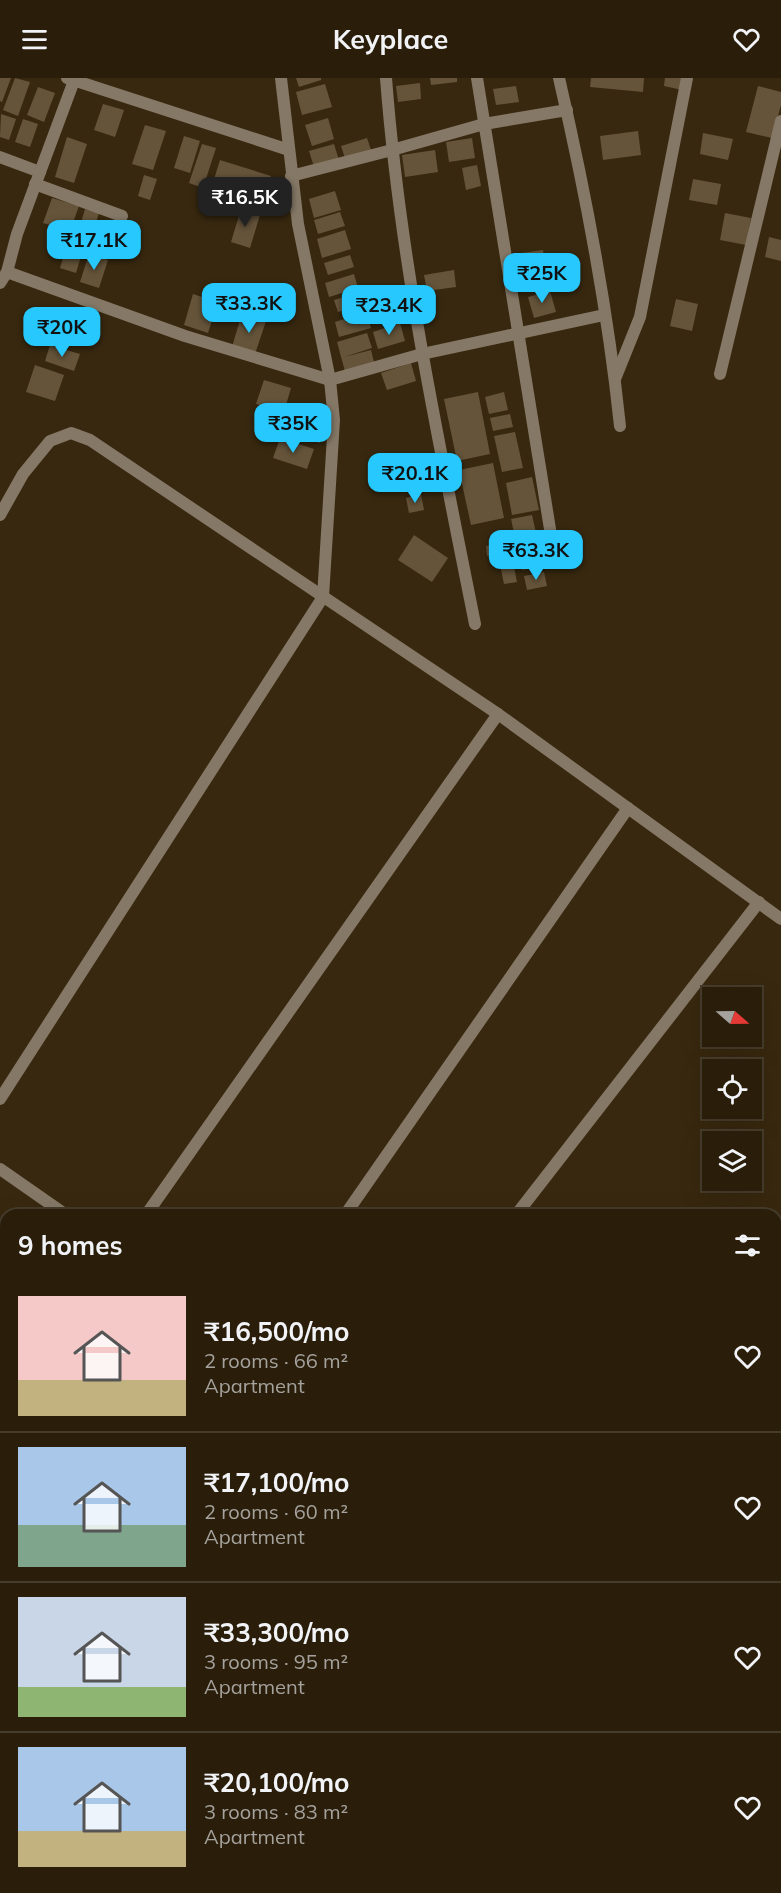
<!DOCTYPE html>
<meta charset="utf-8">
<style>
body{margin:0;font-family:Mulish,sans-serif;background:#362b19;color:#f1f3f6;height:100vh;display:flex;flex-direction:column;font-size:22px;white-space:nowrap}
*{box-sizing:border-box;margin:0}
p{font-size:20px;color:#a5a29d}
.icon{flex:none;width:33px;height:33px;fill:none;stroke:currentColor;stroke-width:2;stroke-linecap:round;stroke-linejoin:round}
.map{position:relative;flex:1;overflow:hidden}
.panel{position:absolute;left:0px;top:1131px;width:782px;height:684px;display:flex;flex-direction:column;background:#2a1e0b;border-radius:18px 18px 0 0;box-shadow:0 6px 24px #0002,0 0 0 2px #463c2c}
.panel>*{flex:none}
.needle{width:39px;rotate:110deg}
.controls{position:absolute;left:702px;top:909px;display:grid;gap:12px}
.controls a{display:grid;place-items:center;width:60px;height:60px;border-radius:0px;background:#2a1e0b;box-shadow:0 6px 24px #0002,0 0 0 2px #463c2c;font-size:30px}
.price{position:absolute;translate:-50% -51px;padding:0 14px;border-radius:12px;background:#26c8fe;color:#111;font-size:20px;line-height:39px;filter:drop-shadow(0 2px 3px #0008)}
.price::after{content:'';position:absolute;left:50%;top:36px;width:18px;height:14px;margin-left:-9px;background:inherit;clip-path:polygon(0 0,100% 0,50% 100%)}
.price.active{background:#222;color:#fff}
ul{padding:0;list-style:none}
li{display:flex;align-items:center;gap:18px;height:150px;padding:0 18px}
li+li{border-top:2px solid #463c2c}
li span{display:grid;place-items:center;flex:none;width:168px;height:120px;border-radius:0px;color:#555}
li>.icon{margin-inline-start:auto}
span .icon{width:72px;height:72px;fill:#fffc;stroke-width:1}
li b{font-size:26px}
h2{display:flex;justify-content:space-between;align-items:center;height:72px;padding:0 18px;font-size:26px}
header{display:flex;justify-content:space-between;align-items:center;height:78px;padding:0 18px;background:#2a1e0b;font-size:27px;font-weight:700}
.map>svg:first-child{display:block}
.building{fill:#65543a}
.lines{fill:none;stroke-linecap:round;stroke-linejoin:round}
.street{stroke:#857866;stroke-width:12}
.secondary{stroke:#b8a486;stroke-width:12}
</style>
<header><svg class="icon" aria-label="menu" viewBox="0 0 24 24"><path d="M4 6h16M4 12h16M4 18h16"/></svg>Keyplace<svg class="icon" aria-label="heart" viewBox="0 0 24 24"><path d="M12 20l-8-8c-3-5 5-10 8-4 3-6 11-1 8 4z"/></svg></header>
<div class="map">
<svg width="781" height="1815" viewBox="0 0 781 1815">
<rect width="100%" height="100%" fill="#38280f"/>
<g class="building">
<polygon points="0,0 11,0 2,24 0,23"/>
<polygon points="15,0 30,4 18,38 3,32"/>
<polygon points="296,0 321,0 321,2 299,9"/>
<polygon points="430,0 457,0 457,4 431,7"/>
<polygon points="591,0 644,0 643,14 590,9"/>
<polygon points="665,0 684,0 682,12 664,8"/>
<polygon points="420,5 421,21 398,24 396,8"/>
<polygon points="325,6 332,29 302,37 296,14"/>
<polygon points="516,8 519,24 496,27 493,11"/>
<polygon points="758,8 781,14 781,27 772,60 746,54"/>
<polygon points="38,9 55,15 44,44 27,37"/>
<polygon points="103,26 124,32 115,59 94,52"/>
<polygon points="1,36 16,41 9,62 0,59"/>
<polygon points="328,40 334,61 312,68 305,47"/>
<polygon points="23,41 38,46 30,69 15,64"/>
<polygon points="145,47 166,53 153,92 132,86"/>
<polygon points="638,53 641,77 603,82 600,58"/>
<polygon points="703,55 733,61 728,82 700,76"/>
<polygon points="184,58 200,63 190,95 174,90"/>
<polygon points="67,59 87,66 74,105 55,99"/>
<polygon points="367,60 372,75 346,83 341,68"/>
<polygon points="472,60 475,80 449,84 446,64"/>
<polygon points="202,66 216,70 203,110 189,105"/>
<polygon points="334,66 339,82 314,89 309,73"/>
<polygon points="435,72 438,94 405,99 402,77"/>
<polygon points="220,82 271,98 261,130 210,114"/>
<polygon points="477,87 481,108 466,112 462,90"/>
<polygon points="144,97 157,101 150,122 138,118"/>
<polygon points="693,101 721,106 717,127 689,122"/>
<polygon points="335,113 341,132 314,140 309,121"/>
<polygon points="52,120 79,128 70,153 43,145"/>
<polygon points="85,131 99,135 90,163 77,158"/>
<polygon points="241,131 260,137 250,170 231,164"/>
<polygon points="340,134 345,148 318,156 314,142"/>
<polygon points="725,135 751,140 746,167 720,162"/>
<polygon points="345,152 351,171 322,180 317,161"/>
<polygon points="769,159 781,162 781,183 765,179"/>
<polygon points="68,163 84,168 76,195 60,190"/>
<polygon points="543,172 545,187 517,191 515,176"/>
<polygon points="89,176 108,182 99,210 80,204"/>
<polygon points="350,177 354,189 328,197 324,185"/>
<polygon points="546,190 549,206 527,211 523,195"/>
<polygon points="454,192 456,209 427,213 424,197"/>
<polygon points="354,196 358,210 329,219 325,205"/>
<polygon points="550,213 556,234 534,240 528,219"/>
<polygon points="358,215 361,227 338,234 334,222"/>
<polygon points="193,216 218,224 208,255 184,247"/>
<polygon points="676,221 698,226 692,253 670,248"/>
<polygon points="71,234 99,243 94,257 67,249"/>
<polygon points="366,234 371,250 339,259 335,244"/>
<polygon points="242,235 266,243 255,276 232,269"/>
<polygon points="400,245 405,263 378,271 373,254"/>
<polygon points="367,255 372,270 344,279 371,272 375,288 346,297 337,264"/>
<polygon points="50,267 80,276 74,293 45,283"/>
<polygon points="411,285 416,303 387,312 381,295"/>
<polygon points="35,287 64,297 55,323 26,314"/>
<polygon points="264,302 291,310 284,334 256,326"/>
<polygon points="478,314 490,376 457,383 444,321"/>
<polygon points="504,314 508,332 489,336 485,319"/>
<polygon points="510,336 513,349 493,353 490,340"/>
<polygon points="292,341 325,351 320,365 288,355"/>
<polygon points="515,354 523,390 502,394 494,358"/>
<polygon points="280,360 314,371 307,391 273,380"/>
<polygon points="493,385 504,440 471,447 459,392"/>
<polygon points="427,396 430,406 408,413 405,403"/>
<polygon points="532,399 539,432 512,437 506,405"/>
<polygon points="421,416 424,432 409,435 406,420"/>
<polygon points="532,437 538,464 517,468 511,441"/>
<polygon points="414,457 448,480 432,504 398,482"/>
<polygon points="512,462 514,472 487,478 486,468"/>
<polygon points="536,466 541,488 522,492 518,470"/>
<polygon points="512,479 517,504 504,506 499,482"/>
<polygon points="544,494 547,508 527,512 524,498"/>
<polygon points="5,1624 6,1625 6,1661 0,1651 0,1627"/>
<polygon points="6,1743 6,1781 0,1771 0,1746"/>
<polygon points="20,1809 45,1809 49,1815 23,1815"/>
<polygon points="161,1809 191,1809 181,1815 164,1815"/>
<polygon points="202,1809 206,1809 209,1815 192,1815"/>
<polygon points="216,1809 263,1809 265,1812 259,1815 219,1815"/>
<polygon points="312,1809 344,1809 346,1812 342,1815 315,1815"/>
<polygon points="354,1809 394,1809 384,1815 357,1815"/>
<polygon points="468,1809 480,1809 483,1815 457,1815"/>
</g>
<g class="lines">
<g class="street">
<polyline points="67,0 289,72"/>
<path d="M386,0C400,184 439,365 475,546"/>
<polyline points="477,0 550,451"/>
<path d="M559,0C585,112 608,233 620,348"/>
<polyline points="0,79 40,94"/>
<polyline points="291,98 392,72 484,46 567,32"/>
<polyline points="35,106 122,138"/>
<polyline points="7,194 185,258 330,302 422,276 604,237"/>
<polyline points="0,205 7,194 17,156 75,0"/>
<polyline points="720,296 781,43"/>
<polyline points="615,301 640,239 687,0"/>
<polyline points="0,437 23,396 50,363 71,355 90,362 498,636 781,841"/>
<polyline points="0,1021 323,519 334,342 330,302 298,146 281,0"/>
<polyline points="0,1091 66,1137"/>
<polyline points="146,1137 498,636"/>
<polyline points="345,1137 628,730"/>
<polyline points="516,1137 759,824"/>
<polyline points="0,1283 6,1287"/>
<polyline points="0,1355 6,1343"/>
<polyline points="0,1579 6,1588"/>
<polyline points="0,1711 6,1707"/>
<polyline points="144,1809 148,1815"/>
<polyline points="284,1809 288,1815"/>
<polyline points="420,1809 424,1815"/>
<polyline points="88,1815 97,1809"/>
</g>
<g class="secondary">
<polyline points="776,1776 781,1773"/>
<polyline points="720,1815 728,1809"/>
</g>
</g>
</svg>
<div class="controls">
<a><svg class="needle" viewBox="-14 -14 28 28"><path d="M0-13l5 13h-10z" fill="#e53935"/><path d="M0 13l5-13h-10z" fill="#a5a29d"/></svg></a>
<a><svg class="icon" aria-label="locate" viewBox="0 0 24 24"><circle cx="12" cy="12" r="6"/><path d="M12 2v4M12 18v4M2 12h4M18 12h4"/></svg></a>
<a><svg class="icon" aria-label="layers" viewBox="0 0 24 24"><path d="M12 4l9 5-9 5-9-5zM3 14l9 5 9-5"/></svg></a>
</div>
<b class="price active" style="left:245px;top:150px">₹16.5K</b>
<b class="price" style="left:94px;top:193px">₹17.1K</b>
<b class="price" style="left:542px;top:226px">₹25K</b>
<b class="price" style="left:249px;top:256px">₹33.3K</b>
<b class="price" style="left:389px;top:258px">₹23.4K</b>
<b class="price" style="left:62px;top:280px">₹20K</b>
<b class="price" style="left:293px;top:376px">₹35K</b>
<b class="price" style="left:415px;top:426px">₹20.1K</b>
<b class="price" style="left:536px;top:503px">₹63.3K</b>
<section class="panel">
<h2>9 homes<svg class="icon" aria-label="filters" viewBox="0 0 24 24"><path d="M4 7h16M4 17h16"/><circle cx="9" cy="7" r="2"/><circle cx="15" cy="17" r="2"/></svg></h2>
<ul>
<li><span style="background:linear-gradient(#f6c9c9 70%,#c2b280 0)"><svg class="icon" aria-label="home" viewBox="0 0 24 24"><path d="M3 11l9-7 9 7M6 9v11h12V9"/></svg></span><div><b>₹16,500/mo</b><p>2 rooms · 66 m²</p><p>Apartment</p></div><svg class="icon" aria-label="heart" viewBox="0 0 24 24"><path d="M12 20l-8-8c-3-5 5-10 8-4 3-6 11-1 8 4z"/></svg></li>
<li><span style="background:linear-gradient(#a9c7e8 65%,#7fa58c 0)"><svg class="icon" aria-label="home" viewBox="0 0 24 24"><path d="M3 11l9-7 9 7M6 9v11h12V9"/></svg></span><div><b>₹17,100/mo</b><p>2 rooms · 60 m²</p><p>Apartment</p></div><svg class="icon" aria-label="heart" viewBox="0 0 24 24"><path d="M12 20l-8-8c-3-5 5-10 8-4 3-6 11-1 8 4z"/></svg></li>
<li><span style="background:linear-gradient(#c9d6e8 75%,#8fb573 0)"><svg class="icon" aria-label="home" viewBox="0 0 24 24"><path d="M3 11l9-7 9 7M6 9v11h12V9"/></svg></span><div><b>₹33,300/mo</b><p>3 rooms · 95 m²</p><p>Apartment</p></div><svg class="icon" aria-label="heart" viewBox="0 0 24 24"><path d="M12 20l-8-8c-3-5 5-10 8-4 3-6 11-1 8 4z"/></svg></li>
<li><span style="background:linear-gradient(#a9c7e8 70%,#c2b280 0)"><svg class="icon" aria-label="home" viewBox="0 0 24 24"><path d="M3 11l9-7 9 7M6 9v11h12V9"/></svg></span><div><b>₹20,100/mo</b><p>3 rooms · 83 m²</p><p>Apartment</p></div><svg class="icon" aria-label="heart" viewBox="0 0 24 24"><path d="M12 20l-8-8c-3-5 5-10 8-4 3-6 11-1 8 4z"/></svg></li>
</ul>
</section>
</div>
